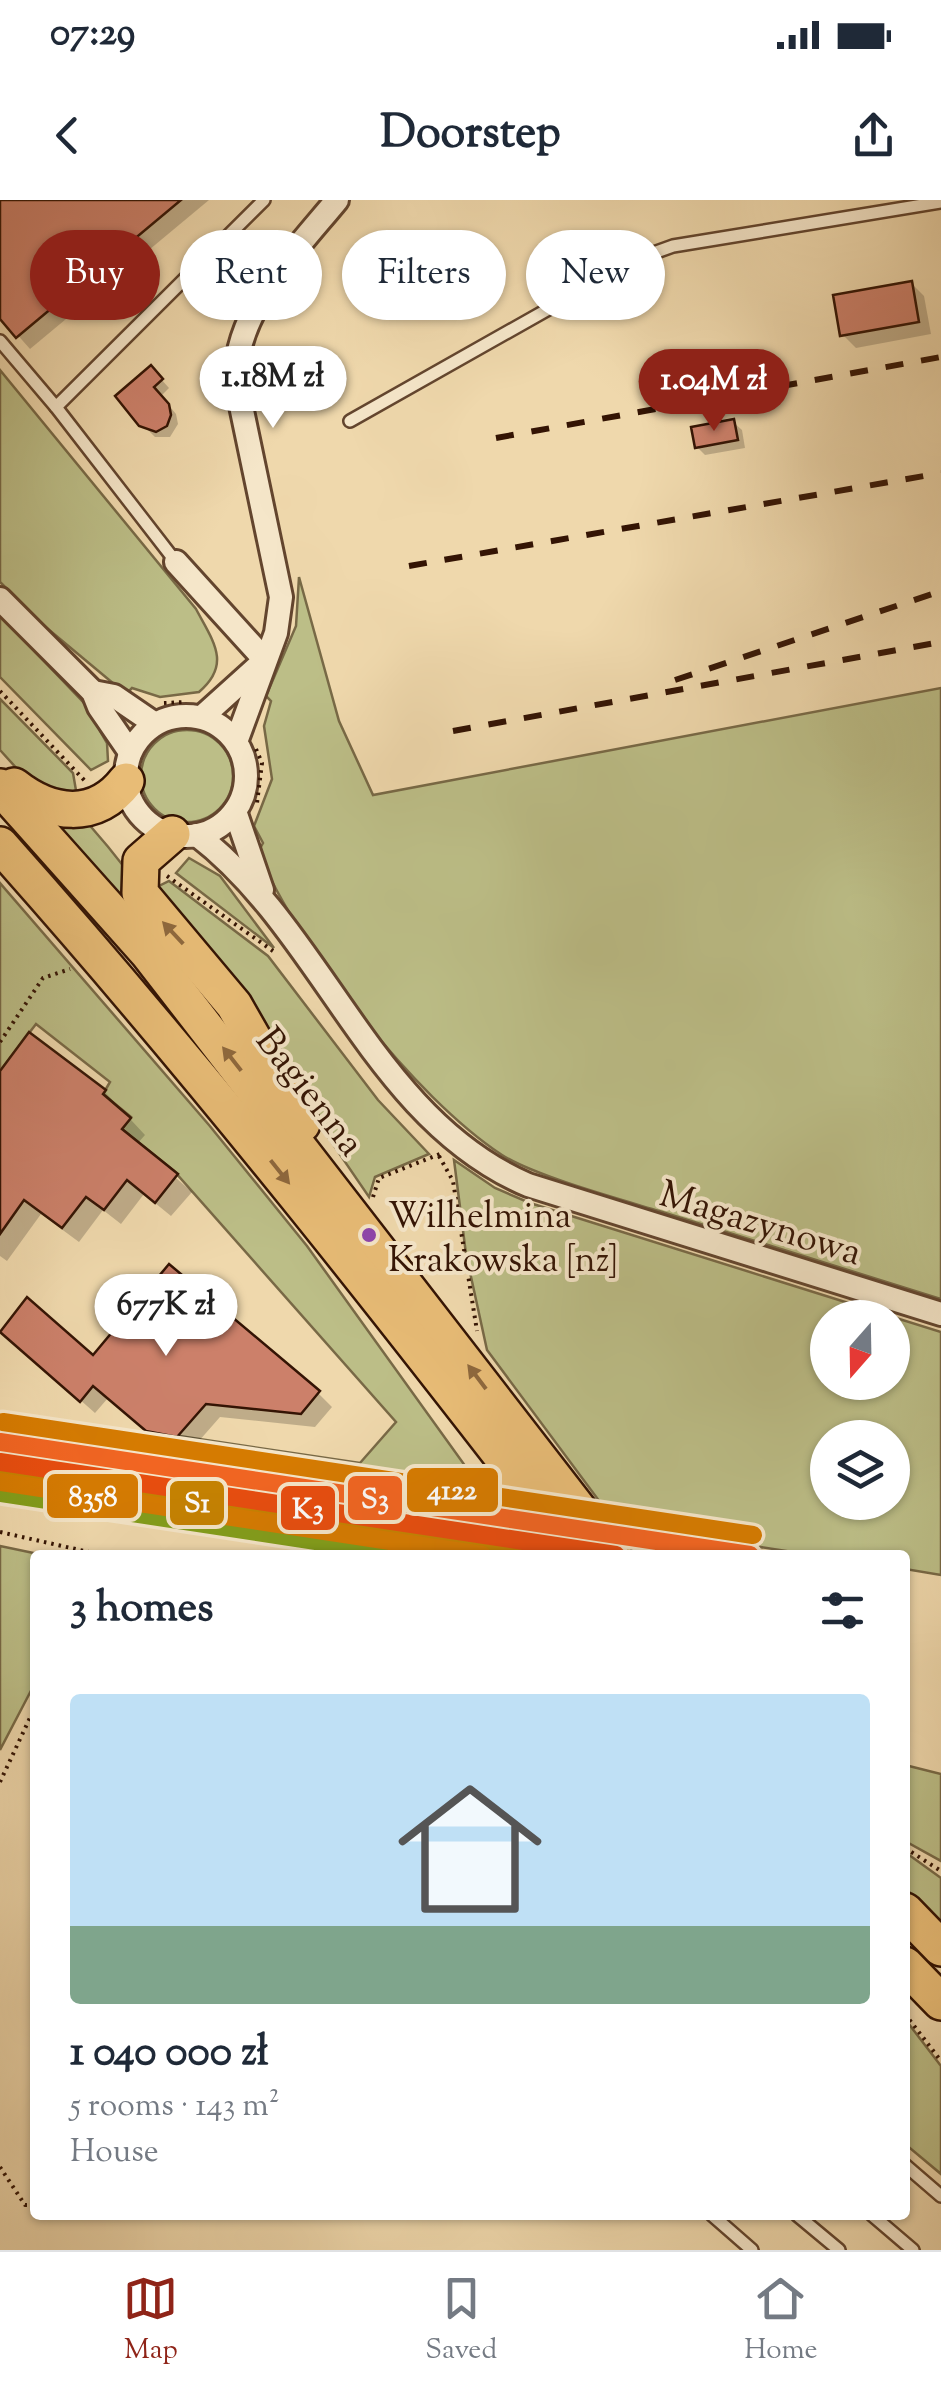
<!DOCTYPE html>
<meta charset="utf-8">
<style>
body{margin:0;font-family:"Sorts Mill Goudy",serif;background:#f6f6f7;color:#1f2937;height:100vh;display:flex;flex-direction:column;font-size:38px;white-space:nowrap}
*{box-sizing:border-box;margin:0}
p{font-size:32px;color:#747a83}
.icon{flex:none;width:55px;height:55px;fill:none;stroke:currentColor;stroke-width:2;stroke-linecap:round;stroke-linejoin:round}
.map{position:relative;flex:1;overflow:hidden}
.details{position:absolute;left:30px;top:1350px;width:880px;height:670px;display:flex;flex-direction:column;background:#fff;border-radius:10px;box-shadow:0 2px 8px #0004}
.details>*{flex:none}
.guide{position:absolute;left:30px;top:30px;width:882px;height:90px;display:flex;gap:20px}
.needle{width:65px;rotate:200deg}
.controls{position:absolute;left:810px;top:1100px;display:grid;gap:20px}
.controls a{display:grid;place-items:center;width:100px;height:100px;border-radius:50%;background:#fff;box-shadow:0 2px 8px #0004;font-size:50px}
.price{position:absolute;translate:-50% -85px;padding:0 22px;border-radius:35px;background:#fff;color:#222;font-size:32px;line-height:65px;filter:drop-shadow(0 2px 5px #0008)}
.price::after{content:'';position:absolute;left:50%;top:60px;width:30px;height:22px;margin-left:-15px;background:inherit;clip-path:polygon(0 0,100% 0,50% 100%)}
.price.current{background:#8f2418;color:#fff}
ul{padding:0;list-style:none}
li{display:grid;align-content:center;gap:20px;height:530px;padding:0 40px}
li span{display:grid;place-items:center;height:310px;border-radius:10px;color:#555}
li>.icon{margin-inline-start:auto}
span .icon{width:180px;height:180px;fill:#fffc;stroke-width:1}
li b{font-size:42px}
h2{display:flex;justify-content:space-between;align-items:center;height:120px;padding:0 40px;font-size:42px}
.pill{padding:0 35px;border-radius:45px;background:#fff;box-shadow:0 2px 8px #0004;font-size:35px;line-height:90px}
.pill.current{background:#8f2418;color:#fff}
.status{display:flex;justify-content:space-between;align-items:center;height:70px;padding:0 50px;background:#fff;direction:ltr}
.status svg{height:28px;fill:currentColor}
header{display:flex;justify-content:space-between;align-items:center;height:130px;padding:0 40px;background:#fff;font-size:45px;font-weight:800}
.tab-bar{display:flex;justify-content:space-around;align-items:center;height:140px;border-top:2px solid #e0e1e3;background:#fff;font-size:28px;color:#747a83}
.tab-bar a{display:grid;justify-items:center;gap:5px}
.tab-bar .current{color:#8f2418}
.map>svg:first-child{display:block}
.green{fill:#bcbe87;stroke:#786946;stroke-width:2.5;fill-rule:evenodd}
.shadow{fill:#0003}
.building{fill:#cc806a;stroke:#341404;stroke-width:2.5}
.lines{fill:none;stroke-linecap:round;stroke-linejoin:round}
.lane-casing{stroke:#63452e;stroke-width:16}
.street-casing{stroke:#63452e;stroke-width:28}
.primary-casing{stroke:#341404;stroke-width:40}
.path{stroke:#341404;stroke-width:4;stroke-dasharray:2.5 5;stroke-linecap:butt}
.lane{stroke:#f5e6c9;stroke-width:11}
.street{stroke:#f5e6c9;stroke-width:22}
.primary{stroke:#e8bc76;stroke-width:35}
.rail{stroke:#341404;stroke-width:6;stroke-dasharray:18 18;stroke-linecap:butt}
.rail-1-casing{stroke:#f5e6c9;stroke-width:25}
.rail-2-casing{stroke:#f5e6c9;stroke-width:25}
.rail-3-casing{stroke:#f5e6c9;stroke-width:25}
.rail-4-casing{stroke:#f5e6c9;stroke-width:25}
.rail-5-casing{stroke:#f5e6c9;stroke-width:25}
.rail-6-casing{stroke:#f5e6c9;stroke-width:25}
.rail-1{stroke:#c68201;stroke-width:18}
.rail-2{stroke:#f26522;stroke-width:18}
.rail-3{stroke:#e84d0f;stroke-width:18}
.rail-4{stroke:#829e1a;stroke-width:18}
.rail-5{stroke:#d67b01;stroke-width:18}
.rail-6{stroke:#d67b01;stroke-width:18}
.oneway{fill:#8e683d}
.bus-dot{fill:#8e44ad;stroke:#f5e6c9;stroke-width:4}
.labels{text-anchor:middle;stroke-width:8;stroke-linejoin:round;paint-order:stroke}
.bus-label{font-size:36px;fill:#341404;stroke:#f5e6c9;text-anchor:start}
.street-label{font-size:38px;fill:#341404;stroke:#f5e6c9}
.line-badge{stroke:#f5e6c9;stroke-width:4}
.badge-label{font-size:28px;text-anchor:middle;font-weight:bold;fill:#fff}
</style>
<div class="status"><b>07:29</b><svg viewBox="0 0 49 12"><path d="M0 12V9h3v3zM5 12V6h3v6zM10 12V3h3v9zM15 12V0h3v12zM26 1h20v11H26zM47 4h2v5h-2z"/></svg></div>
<header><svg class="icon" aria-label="back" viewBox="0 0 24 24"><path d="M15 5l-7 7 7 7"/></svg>Doorstep<svg class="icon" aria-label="share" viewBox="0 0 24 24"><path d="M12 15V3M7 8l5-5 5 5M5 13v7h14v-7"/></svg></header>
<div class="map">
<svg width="941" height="2050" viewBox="0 0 941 2050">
<rect width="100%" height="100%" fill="#efd8ac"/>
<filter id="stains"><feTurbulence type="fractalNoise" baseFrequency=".002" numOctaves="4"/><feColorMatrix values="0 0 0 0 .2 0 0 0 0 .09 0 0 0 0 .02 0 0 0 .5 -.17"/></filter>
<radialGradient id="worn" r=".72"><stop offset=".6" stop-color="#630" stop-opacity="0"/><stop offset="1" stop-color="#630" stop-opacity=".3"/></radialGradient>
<g class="green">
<path d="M0,170L196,409C213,441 232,464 199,492L160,497L132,488L126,494L42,424L0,382Z"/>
<path d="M299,377L339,521L373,595L941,488V1099C847,1070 753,1041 659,1011C619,999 535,976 502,955C413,896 300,750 258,652L263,643L254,626L272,579L264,526L271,501L266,496L296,426Z"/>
<polygon points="0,415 105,525 100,531 107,543 108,561 91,570 0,477"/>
<polygon points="0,499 73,573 78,602 29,582 0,550"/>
<circle cx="187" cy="576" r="46"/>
<path d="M51,620L86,621C150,693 200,773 248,856Z"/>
<polygon points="189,658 220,676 274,748 176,673"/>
<polygon points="169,681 268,756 378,900 429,954 375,977 369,997 157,687"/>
<polygon points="0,683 209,925 307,1046 494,1306 148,1251 146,1231 360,1263 396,1222 174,971 122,929 131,917 103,894 110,882 36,824 0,871"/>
<path d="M454,960L495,988L530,1003L941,1132V1375L905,1369V1355H812L617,1325L487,1150L466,1054ZM828,1118H892V1182H828ZM828,1238H892V1302H828Z"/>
<polygon points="0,1346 43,1355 35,1355 35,1483 0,1550"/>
<polygon points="905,1565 941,1574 941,1661 905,1641"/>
<polygon points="905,1652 941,1678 941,1723 905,1688"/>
<polygon points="905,1819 941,1866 941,1974 905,1944"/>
</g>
<g class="shadow">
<polygon points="0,0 209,0 30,149 0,115"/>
<polygon points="911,83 924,96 931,134 856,148 843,135"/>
<polygon points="151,168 169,188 161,196 176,214 178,224 170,237 155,237 146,228"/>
<polygon points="733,222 742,230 745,248 705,255 697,247"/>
<polygon points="0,876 105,892 145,935 137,944 192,992 171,1016 144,994 121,1024 103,1010 79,1042 41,1014 7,1061 0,1056"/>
<polygon points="27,1101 93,1159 318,1193 332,1207 315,1227 220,1217 191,1250 162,1244 108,1198 95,1213 1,1130"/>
</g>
<g class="building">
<polygon points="0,0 181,0 16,138 0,119"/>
<polygon points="912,81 919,122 840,136 833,95"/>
<polygon points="151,165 163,179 154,187 169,204 171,215 167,226 156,232 139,226 115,196"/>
<polygon points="734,219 738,240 695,248 691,227"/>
<polygon points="29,832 106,890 103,894 131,918 122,929 178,974 155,1003 127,980 104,1010 86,997 62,1028 24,1000 0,1034 0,871"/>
<polygon points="169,1064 320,1191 301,1214 206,1204 177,1237 146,1231 93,1186 80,1202 0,1132 27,1097 93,1155"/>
</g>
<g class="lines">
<defs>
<g id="lane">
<polyline points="0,141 56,207 264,0"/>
<polyline points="56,207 176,362"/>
<polyline points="350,221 637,59 673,46 941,2"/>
<polyline points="905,1965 941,1996"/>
<polyline points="712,2015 752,2050"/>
<polyline points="797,2015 839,2050"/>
<polyline points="872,2015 913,2050"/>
</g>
<g id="street">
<polyline points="176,362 265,460"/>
<polyline points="0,399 93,492 99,507 130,552"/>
<polyline points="93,492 114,496 155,524"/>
<circle cx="186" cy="576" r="60"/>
<polyline points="202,517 263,462"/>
<path d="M236,542L276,433L281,397L236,182C233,113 296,50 337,0"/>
<polyline points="235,611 262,690"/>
<path d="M197,635C325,733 372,918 528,985L941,1114"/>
</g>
<g id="primary">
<path d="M14,586C51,615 95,621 126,581"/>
<polyline points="0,587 148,753 614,1355"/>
<polyline points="172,634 141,661 140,693 234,805 302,924"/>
<path d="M0,645C204,874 391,1112 578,1355"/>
<polyline points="905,1711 941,1748"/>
<polyline points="905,1765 941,1802"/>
</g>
</defs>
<use href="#lane" class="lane-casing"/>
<use href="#street" class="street-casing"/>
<use href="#primary" class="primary-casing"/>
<g class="path">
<polyline points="0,491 85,581"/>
<polyline points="164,503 184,502"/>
<polyline points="256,549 262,563 257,603"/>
<polyline points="167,676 273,751"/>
<polyline points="0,842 43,778 70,769"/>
<polyline points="439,956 453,981 477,1131"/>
<polyline points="373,997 379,978 440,954"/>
<polyline points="0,1332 102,1355"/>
<polyline points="0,1582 35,1507"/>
<polyline points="905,1648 941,1671"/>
<polyline points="905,1814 941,1861"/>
<polyline points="0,1967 25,2005 35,2005"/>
</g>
<use href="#lane" class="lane"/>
<use href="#street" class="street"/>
<use href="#primary" class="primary"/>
<g class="rail">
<polyline points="496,238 941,157"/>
<polyline points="409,366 941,273"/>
<polyline points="675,480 941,391"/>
<polyline points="453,531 941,442"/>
</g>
<defs>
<polyline id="rail-1" points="0,1273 542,1355"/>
<polyline id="rail-2" points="0,1242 750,1355"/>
<polyline id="rail-3" points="0,1262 616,1355"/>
<polyline id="rail-4" points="0,1293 408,1355"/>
<polyline id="rail-5" points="3,1222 753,1335"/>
<polyline id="rail-6" points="0,1282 482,1355"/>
</defs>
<use href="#rail-1" class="rail-1-casing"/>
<use href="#rail-2" class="rail-2-casing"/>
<use href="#rail-3" class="rail-3-casing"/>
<use href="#rail-4" class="rail-4-casing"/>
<use href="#rail-5" class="rail-5-casing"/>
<use href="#rail-6" class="rail-6-casing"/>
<use href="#rail-1" class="rail-1"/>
<use href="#rail-2" class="rail-2"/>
<use href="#rail-3" class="rail-3"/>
<use href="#rail-4" class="rail-4"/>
<use href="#rail-5" class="rail-5"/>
<use href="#rail-6" class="rail-6"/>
</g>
<defs><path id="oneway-solid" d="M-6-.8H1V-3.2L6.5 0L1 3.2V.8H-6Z" transform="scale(2.5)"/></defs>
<g class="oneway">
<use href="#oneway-solid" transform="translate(173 733) rotate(-133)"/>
<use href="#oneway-solid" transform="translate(232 859) rotate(-128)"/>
<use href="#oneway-solid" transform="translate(280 972) rotate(51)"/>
<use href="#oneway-solid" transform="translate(477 1177) rotate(-127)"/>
</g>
<circle class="bus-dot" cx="369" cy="1035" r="9"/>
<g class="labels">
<g class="bus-label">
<text x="388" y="1027">Wilhelmina<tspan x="388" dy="44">Krakowska [nż]</tspan></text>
</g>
<g class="street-label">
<text transform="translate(311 891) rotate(52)" y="13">Bagienna</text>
<text transform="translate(761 1022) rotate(17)" y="13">Magazynowa</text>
</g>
</g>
<g class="line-badge">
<rect x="405" y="1266" width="95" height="48" rx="10" fill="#d67b01"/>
<rect x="45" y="1272" width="95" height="48" rx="10" fill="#d67b01"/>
<rect x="346" y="1274" width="58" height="48" rx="10" fill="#f26522"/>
<rect x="168" y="1279" width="58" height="48" rx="10" fill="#c68201"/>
<rect x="279" y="1284" width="58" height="48" rx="10" fill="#e84d0f"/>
</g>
<g class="badge-label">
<text x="452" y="1299">4122</text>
<text x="93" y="1306">8358</text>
<text x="375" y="1308">S3</text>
<text x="197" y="1312">S1</text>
<text x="308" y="1318">K3</text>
</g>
<rect width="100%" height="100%" filter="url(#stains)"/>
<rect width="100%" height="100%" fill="url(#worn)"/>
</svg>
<div class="controls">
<a><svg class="needle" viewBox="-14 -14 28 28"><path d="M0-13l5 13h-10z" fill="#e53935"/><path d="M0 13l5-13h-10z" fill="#747a83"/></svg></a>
<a><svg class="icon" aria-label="layers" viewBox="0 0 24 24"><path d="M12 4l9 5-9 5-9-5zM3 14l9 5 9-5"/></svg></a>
</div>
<b class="price" style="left:273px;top:231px">1.18M zł</b>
<b class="price current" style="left:714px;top:234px">1.04M zł</b>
<b class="price" style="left:166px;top:1159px">677K zł</b>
<div class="guide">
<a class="pill current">Buy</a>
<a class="pill">Rent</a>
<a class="pill">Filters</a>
<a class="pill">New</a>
</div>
<section class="details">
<h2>3 homes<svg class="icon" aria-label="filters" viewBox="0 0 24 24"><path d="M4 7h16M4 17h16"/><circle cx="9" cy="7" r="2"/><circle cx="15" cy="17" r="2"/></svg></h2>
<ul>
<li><span style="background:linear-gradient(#bfe0f5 75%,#7fa58c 0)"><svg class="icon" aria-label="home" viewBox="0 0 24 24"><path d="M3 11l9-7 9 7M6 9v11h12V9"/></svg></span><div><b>1 040 000 zł</b><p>5 rooms · 143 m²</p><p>House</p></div></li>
</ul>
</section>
</div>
<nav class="tab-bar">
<a class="current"><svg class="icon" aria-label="map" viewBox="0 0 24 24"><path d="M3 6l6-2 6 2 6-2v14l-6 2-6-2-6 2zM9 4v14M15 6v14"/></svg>Map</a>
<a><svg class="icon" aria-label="saved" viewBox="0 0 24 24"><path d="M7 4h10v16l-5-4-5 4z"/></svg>Saved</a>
<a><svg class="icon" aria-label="home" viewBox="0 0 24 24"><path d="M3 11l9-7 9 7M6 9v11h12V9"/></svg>Home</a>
</nav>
